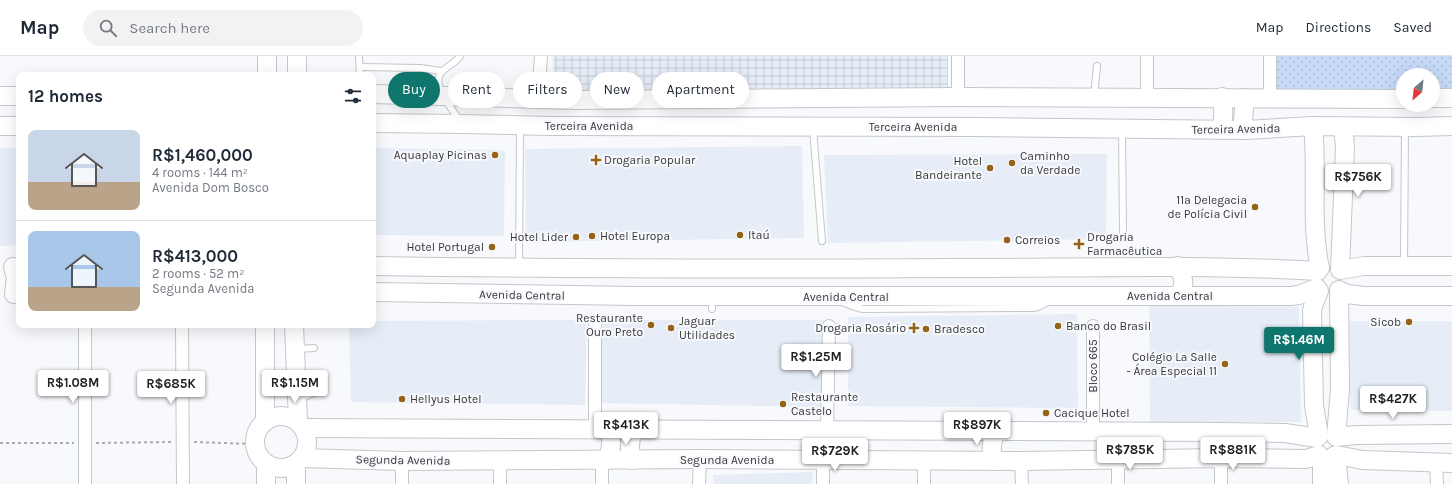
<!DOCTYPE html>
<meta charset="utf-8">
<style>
body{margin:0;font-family:Karla,sans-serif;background:#f2f2f3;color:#1f2937;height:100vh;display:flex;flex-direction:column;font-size:15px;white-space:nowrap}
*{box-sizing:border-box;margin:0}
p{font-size:13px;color:#747a83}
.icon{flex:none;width:22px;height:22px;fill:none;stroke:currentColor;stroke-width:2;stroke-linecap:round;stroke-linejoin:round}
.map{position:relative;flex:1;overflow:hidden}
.details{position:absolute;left:16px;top:16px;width:360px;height:256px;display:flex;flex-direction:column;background:#fff;border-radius:8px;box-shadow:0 4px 16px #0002}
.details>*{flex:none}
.guide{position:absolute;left:388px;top:16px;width:380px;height:36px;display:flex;gap:8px}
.needle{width:26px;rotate:208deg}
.tools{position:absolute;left:1396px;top:12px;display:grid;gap:8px}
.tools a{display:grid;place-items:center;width:44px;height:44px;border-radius:50%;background:#fff;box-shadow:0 4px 16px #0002;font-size:20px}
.price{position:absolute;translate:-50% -34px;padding:0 9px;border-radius:4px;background:#fff;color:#222;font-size:13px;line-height:26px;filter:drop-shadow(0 1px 2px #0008)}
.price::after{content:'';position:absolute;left:50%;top:24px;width:12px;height:9px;margin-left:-6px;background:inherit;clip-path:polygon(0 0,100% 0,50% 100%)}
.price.active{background:#0f766e;color:#fff}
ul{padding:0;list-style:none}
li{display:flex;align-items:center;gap:12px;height:100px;padding:0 12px}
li+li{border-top:1px solid #e0e1e3}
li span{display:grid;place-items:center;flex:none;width:112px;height:80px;border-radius:8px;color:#555}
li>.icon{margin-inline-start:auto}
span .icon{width:48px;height:48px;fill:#fffc;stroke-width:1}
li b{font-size:17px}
h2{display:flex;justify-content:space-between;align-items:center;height:48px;padding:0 12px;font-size:17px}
.tag{padding:0 14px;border-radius:18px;background:#fff;box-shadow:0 4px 16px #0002;font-size:14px;line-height:36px}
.tag.active{background:#0f766e;color:#fff}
header{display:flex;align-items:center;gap:24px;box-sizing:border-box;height:56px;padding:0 20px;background:#fff;border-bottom:1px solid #e0e1e3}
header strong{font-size:19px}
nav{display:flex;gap:22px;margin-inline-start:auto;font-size:14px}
.search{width:280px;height:36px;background:#f2f2f3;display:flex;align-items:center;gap:10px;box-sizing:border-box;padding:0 14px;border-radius:22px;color:#747a83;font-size:15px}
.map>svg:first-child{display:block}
.built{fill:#e6edf7}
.industrial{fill:url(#industrial-grid)}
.park{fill:url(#park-dots)}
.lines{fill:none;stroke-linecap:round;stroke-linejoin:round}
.lane-casing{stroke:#c4c7ca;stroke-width:8}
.street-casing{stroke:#c4c7ca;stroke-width:14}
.secondary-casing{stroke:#c4c7ca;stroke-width:20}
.path{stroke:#abacaf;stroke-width:2;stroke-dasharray:3 3;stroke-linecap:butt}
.lane{stroke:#fff;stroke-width:6}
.street{stroke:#fff;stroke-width:12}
.secondary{stroke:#fff;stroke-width:18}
.poi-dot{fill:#956315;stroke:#f7f9fd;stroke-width:1.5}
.labels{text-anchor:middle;stroke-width:4;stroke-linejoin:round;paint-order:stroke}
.street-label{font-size:12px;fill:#373839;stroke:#f7f9fd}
.poi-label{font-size:12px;fill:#373839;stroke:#f7f9fd;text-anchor:start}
</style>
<header>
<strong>Map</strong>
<div class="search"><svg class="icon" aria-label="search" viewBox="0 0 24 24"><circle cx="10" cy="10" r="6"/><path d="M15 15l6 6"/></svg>Search here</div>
<nav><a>Map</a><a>Directions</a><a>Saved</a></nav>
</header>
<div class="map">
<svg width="1452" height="428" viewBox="0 0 1452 428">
<defs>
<pattern id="industrial-grid" width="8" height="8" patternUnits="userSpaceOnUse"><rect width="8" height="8" fill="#e6edf7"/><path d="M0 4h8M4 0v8" fill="none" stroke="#c6ccd4"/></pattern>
<pattern id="park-dots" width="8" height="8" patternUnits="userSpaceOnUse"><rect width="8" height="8" fill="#c6d9f6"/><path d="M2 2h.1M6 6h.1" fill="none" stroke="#abbbd4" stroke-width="1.8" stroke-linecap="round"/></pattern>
</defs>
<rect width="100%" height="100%" fill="#f7f9fd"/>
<g class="built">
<polygon points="802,90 804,182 526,186 525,93"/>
<polygon points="0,92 19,92 19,189 0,190"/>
<polygon points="373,92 505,94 504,180 373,179"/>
<polygon points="1107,98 1106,183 828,187 824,99"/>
<polygon points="1149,249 1299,251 1301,366 1150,366"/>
<polygon points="1077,258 1078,352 848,350 848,261"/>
<polygon points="587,264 585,349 351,346 349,269 373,269 373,265"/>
<polygon points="603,264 824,264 820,351 600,347"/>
<polygon points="1347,265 1452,265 1452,355 1351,354"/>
<polygon points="813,416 812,428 713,428 713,419"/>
</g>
<polygon class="industrial" points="553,0 948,0 948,33 830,32 554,36"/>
<polygon class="park" points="1276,0 1452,0 1452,38 1433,38 1433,19 1403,19 1403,37 1276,35"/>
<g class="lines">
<defs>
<g id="lane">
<polyline points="359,0 360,19"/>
<polyline points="360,11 420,12 441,15"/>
<polyline points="1094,41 1097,10"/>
<path d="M460,65C453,54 431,29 441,17C446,10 454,9 460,0"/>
<polyline points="813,73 822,185"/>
<polyline points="1122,74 1123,176"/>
<polyline points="1404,209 1405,72"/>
<polyline points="519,211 520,70"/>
<polyline points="842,246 855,251 863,253 1033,252 1038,251 1049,245"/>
<polyline points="712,253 712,242"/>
<polyline points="297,293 314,292"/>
<polyline points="300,343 320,334 323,328"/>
</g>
<g id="street">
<polyline points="958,0 958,41"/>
<polyline points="1147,0 1147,42"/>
<polyline points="1270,0 1270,42"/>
<polyline points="538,43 541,0"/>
<polyline points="595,267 595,374"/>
<polyline points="85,269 85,428"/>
<polyline points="182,269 183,428"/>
<polyline points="827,375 829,270"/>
<polyline points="1093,375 1093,270"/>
<polyline points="1118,403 1118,428"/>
<polyline points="602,404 602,428"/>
<polyline points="823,404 823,428"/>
<polyline points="402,405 402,428"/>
<polyline points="1021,405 1022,428"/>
<polyline points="1436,406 1437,428"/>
<polyline points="500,428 500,404"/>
<polyline points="699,428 700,403"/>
<polyline points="924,428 924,404"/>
<polyline points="1221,428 1221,402"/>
</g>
<g id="secondary">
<polyline points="267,0 267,19"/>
<polyline points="297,0 297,19"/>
<polyline points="373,38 573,44 958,41 1403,43"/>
<polyline points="0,40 19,40"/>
<polyline points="1245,42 1243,65 1246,74"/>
<polyline points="1433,42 1452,42"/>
<polyline points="373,67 462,68 550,70 977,71 1246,74 1313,70 1416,71 1452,70"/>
<polyline points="0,70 19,70"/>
<path d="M1313,70C1318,117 1310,166 1320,212"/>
<polyline points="1343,71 1345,91 1340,214 1364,210 1452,210"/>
<path d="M1221,74C1224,63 1224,53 1222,41"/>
<path d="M373,210C568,213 762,213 957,212C1077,212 1198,208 1318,215"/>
<polyline points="13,211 16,222 14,238"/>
<polyline points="373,236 634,240 1291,240 1299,239 1317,232"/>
<path d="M1176,240C1188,233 1183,220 1178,210"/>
<polyline points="1452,240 1364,240 1347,238 1339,234 1340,333 1336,381 1357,379 1452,378"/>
<polyline points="294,269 298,366"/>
<circle cx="281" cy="386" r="26"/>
<polyline points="265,366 265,269"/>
<polyline points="303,372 1221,376 1285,377 1317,382"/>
<path d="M633,374C630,385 628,393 633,404"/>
<polyline points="1319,380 1314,349 1312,255 1314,247 1319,235"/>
<polyline points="1336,399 1363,404 1452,407"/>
<polyline points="1334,400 1337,409 1339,428"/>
<polyline points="302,402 402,405 700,403 1021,405 1221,402 1306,403 1319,399"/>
<polyline points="608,404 611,390 611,374"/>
<path d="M995,405C989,395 992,384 997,375"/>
<polyline points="266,407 266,428"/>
<polyline points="296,408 296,428"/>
<polyline points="1322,428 1322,402"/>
</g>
</defs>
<use href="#lane" class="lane-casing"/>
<use href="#street" class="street-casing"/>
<use href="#secondary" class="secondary-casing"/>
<g class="path">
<polyline points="194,386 255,388"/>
<polyline points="0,387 74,387"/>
<polyline points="96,387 172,386"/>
</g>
<use href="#lane" class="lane"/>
<use href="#street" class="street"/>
<use href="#secondary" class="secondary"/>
</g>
<g class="poi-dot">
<circle cx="495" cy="99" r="4"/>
<path d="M594 98h4v4h4v4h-4v4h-4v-4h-4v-4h4z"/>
<circle cx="1012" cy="107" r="4"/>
<circle cx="990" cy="112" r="4"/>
<circle cx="1255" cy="151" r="4"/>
<circle cx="740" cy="179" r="4"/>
<circle cx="592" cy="180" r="4"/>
<circle cx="576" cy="181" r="4"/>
<circle cx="1007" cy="184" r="4"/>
<path d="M1077 182h4v4h4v4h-4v4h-4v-4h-4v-4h4z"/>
<circle cx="492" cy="191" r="4"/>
<circle cx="1409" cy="266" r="4"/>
<circle cx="651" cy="269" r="4"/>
<circle cx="1058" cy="270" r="4"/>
<circle cx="671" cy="272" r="4"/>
<path d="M912 266h4v4h4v4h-4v4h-4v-4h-4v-4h4z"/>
<circle cx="926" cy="273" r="4"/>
<circle cx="1225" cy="308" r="4"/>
<circle cx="402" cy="343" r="4"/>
<circle cx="783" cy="348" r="4"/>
<circle cx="1046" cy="357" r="4"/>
</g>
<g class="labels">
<g class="street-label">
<text x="589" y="74">Terceira Avenida</text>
<text x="913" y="75">Terceira Avenida</text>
<text transform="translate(1236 73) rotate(-1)" y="4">Terceira Avenida</text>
<text transform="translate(522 239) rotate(1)" y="4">Avenida Central</text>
<text x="1170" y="244">Avenida Central</text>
<text x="846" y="245">Avenida Central</text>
<text transform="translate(1093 310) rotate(-90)" y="4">Bloco 665</text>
<text transform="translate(403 404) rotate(1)" y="4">Segunda Avenida</text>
<text x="727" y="408">Segunda Avenida</text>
</g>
<g class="poi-label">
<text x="487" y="103" text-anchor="end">Aquaplay Picinas</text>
<text x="1020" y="104">Caminho<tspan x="1020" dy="14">da Verdade</tspan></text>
<text x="604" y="108">Drogaria Popular</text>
<text x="982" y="109" text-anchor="end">Hotel<tspan x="982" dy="14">Bandeirante</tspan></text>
<text x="1247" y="148" text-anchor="end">11ª Delegacia<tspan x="1247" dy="14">de Polícia Civil</tspan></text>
<text x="748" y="183">Itaú</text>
<text x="600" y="184">Hotel Europa</text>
<text x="568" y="185" text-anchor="end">Hotel Lider</text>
<text x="1087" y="185">Drogaria<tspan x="1087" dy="14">Farmacêutica</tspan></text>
<text x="1015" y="188">Correios</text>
<text x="484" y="195" text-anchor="end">Hotel Portugal</text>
<text x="643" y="266" text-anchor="end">Restaurante<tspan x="643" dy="14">Ouro Preto</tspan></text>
<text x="679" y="269">Jaguar<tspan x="679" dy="14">Utilidades</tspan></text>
<text x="1401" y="270" text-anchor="end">Sicob</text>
<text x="1066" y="274">Banco do Brasil</text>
<text x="906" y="276" text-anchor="end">Drogaria Rosário</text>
<text x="934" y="277">Bradesco</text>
<text x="1217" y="305" text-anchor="end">Colégio La Salle<tspan x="1217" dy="14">- Área Especial 11</tspan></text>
<text x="791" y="345">Restaurante<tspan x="791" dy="14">Castelo</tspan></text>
<text x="410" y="347">Hellyus Hotel</text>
<text x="1054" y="361">Cacique Hotel</text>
</g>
</g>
</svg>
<div class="tools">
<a><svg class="needle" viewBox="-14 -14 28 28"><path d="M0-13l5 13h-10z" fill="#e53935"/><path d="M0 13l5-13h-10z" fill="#747a83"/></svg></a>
</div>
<b class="price" style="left:1358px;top:142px">R$756K</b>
<b class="price active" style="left:1299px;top:305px">R$1.46M</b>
<b class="price" style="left:816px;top:322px">R$1.25M</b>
<b class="price" style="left:73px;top:348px">R$1.08M</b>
<b class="price" style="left:295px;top:348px">R$1.15M</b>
<b class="price" style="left:171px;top:349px">R$685K</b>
<b class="price" style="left:1393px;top:364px">R$427K</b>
<b class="price" style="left:626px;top:390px">R$413K</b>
<b class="price" style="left:977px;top:390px">R$897K</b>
<b class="price" style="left:1130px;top:415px">R$785K</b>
<b class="price" style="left:1233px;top:415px">R$881K</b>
<b class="price" style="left:835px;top:416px">R$729K</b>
<div class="guide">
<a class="tag active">Buy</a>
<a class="tag">Rent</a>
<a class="tag">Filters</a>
<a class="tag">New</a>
<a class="tag">Apartment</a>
</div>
<section class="details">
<h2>12 homes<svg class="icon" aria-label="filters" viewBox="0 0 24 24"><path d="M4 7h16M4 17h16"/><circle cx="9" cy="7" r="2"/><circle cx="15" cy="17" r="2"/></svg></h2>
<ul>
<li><span style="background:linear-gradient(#c9d6e8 65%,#b9a48a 0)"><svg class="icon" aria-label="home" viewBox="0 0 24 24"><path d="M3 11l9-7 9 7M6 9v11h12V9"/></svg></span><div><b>R$1,460,000</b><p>4 rooms · 144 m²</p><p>Avenida Dom Bosco</p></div></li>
<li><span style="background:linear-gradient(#a9c7e8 70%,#b9a48a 0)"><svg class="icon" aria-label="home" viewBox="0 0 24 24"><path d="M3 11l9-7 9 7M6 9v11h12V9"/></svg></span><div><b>R$413,000</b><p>2 rooms · 52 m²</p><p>Segunda Avenida</p></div></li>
</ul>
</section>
</div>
